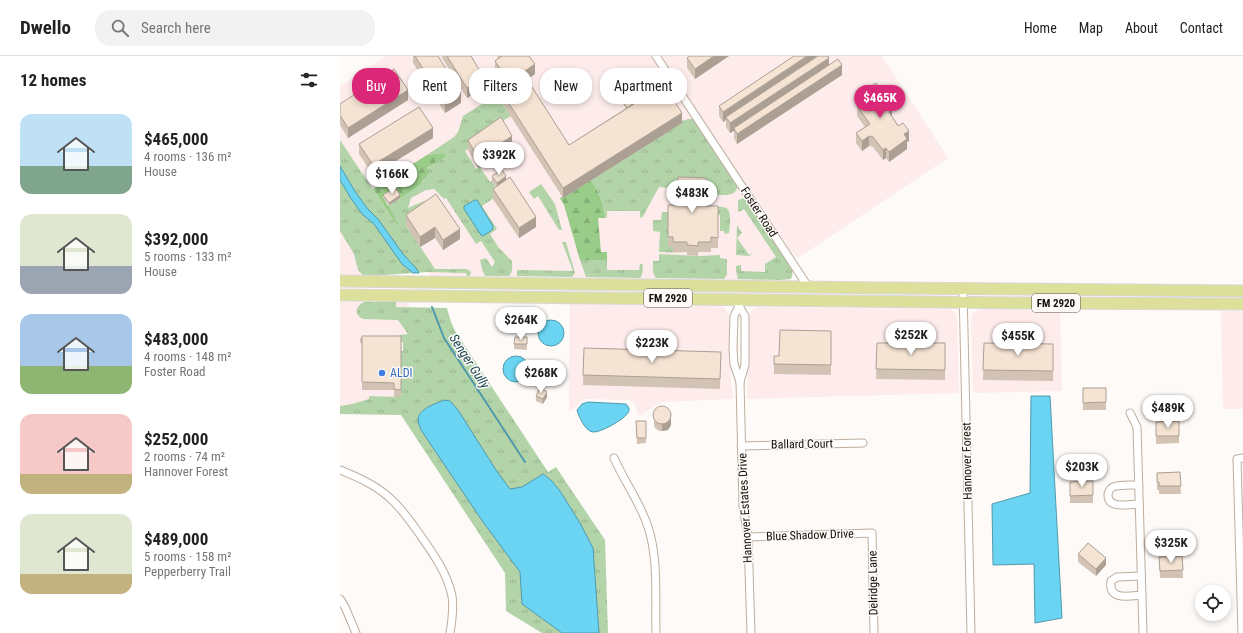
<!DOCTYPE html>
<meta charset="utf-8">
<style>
body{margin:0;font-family:"Roboto Condensed",sans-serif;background:#f2f2f2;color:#222;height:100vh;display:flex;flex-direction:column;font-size:15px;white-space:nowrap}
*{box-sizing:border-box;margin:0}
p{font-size:13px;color:#767676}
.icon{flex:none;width:22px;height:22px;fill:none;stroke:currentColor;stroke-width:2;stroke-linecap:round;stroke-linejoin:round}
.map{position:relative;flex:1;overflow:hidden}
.side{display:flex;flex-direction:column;background:#fff;width:340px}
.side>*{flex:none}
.hud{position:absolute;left:12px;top:12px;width:380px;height:36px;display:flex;gap:8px}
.buttons{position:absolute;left:855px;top:529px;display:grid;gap:8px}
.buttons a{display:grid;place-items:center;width:36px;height:36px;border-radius:50%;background:#fff;box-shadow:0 2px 6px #0003;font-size:20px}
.price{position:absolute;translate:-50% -34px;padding:0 9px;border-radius:14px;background:#fff;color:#222;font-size:13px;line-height:26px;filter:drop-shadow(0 1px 2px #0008)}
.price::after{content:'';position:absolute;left:50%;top:24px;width:12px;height:9px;margin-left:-6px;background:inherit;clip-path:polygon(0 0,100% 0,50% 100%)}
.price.on{background:#db2777;color:#fff}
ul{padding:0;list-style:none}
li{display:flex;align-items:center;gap:12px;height:100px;padding:0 20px}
li span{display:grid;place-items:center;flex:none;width:112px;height:80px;border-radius:12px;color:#555}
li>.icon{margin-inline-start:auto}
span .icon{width:48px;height:48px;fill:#fffc;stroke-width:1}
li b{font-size:17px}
h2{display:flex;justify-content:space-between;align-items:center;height:48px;padding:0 20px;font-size:17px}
.chip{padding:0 14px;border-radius:16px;background:#fff;box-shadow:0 2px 6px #0003;font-size:14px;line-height:36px}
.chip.on{background:#db2777;color:#fff}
header{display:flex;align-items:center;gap:24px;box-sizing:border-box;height:56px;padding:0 20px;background:#fff;border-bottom:1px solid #e0e0e0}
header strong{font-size:19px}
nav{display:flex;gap:22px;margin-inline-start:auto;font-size:14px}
.search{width:280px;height:36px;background:#f2f2f2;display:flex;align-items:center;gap:10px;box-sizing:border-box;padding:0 14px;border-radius:16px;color:#767676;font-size:15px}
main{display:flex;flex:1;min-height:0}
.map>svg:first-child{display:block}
.commercial{fill:#fdeceb}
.grass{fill:url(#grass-tufts)}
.forest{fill:url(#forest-firs)}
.water{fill:#6ad4f2;stroke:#5099ac}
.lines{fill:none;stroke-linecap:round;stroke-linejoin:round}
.stream{stroke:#5099ac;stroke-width:2}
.minor-casing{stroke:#bdad9e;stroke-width:9}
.primary-casing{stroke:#d9d8d8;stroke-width:13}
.minor{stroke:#fff;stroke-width:7}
.primary{stroke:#dde09a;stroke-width:11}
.wall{fill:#d3c3b5}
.shaded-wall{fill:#ac9f94}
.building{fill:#f5e3d3;stroke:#ac9f94}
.shop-dot{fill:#3f7fe0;stroke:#fdfaf7;stroke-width:1.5}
.labels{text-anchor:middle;stroke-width:3;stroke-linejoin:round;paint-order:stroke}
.shield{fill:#fdfaf7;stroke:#5a5550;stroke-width:1}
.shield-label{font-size:11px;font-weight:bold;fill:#140e09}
.street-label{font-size:12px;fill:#140e09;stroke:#fdfaf7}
.shop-label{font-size:12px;fill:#366cbe;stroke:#fdfaf7;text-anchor:start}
.water-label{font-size:13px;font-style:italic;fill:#174753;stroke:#fdfaf7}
</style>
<header>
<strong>Dwello</strong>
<div class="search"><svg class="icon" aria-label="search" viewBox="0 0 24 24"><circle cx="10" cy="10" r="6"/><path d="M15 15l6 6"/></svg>Search here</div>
<nav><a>Home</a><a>Map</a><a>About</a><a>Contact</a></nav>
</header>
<main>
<section class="side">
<h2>12 homes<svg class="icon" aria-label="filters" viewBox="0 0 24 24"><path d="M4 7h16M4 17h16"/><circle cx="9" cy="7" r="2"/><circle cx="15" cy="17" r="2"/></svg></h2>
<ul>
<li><span style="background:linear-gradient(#bfe0f5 65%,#7fa58c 0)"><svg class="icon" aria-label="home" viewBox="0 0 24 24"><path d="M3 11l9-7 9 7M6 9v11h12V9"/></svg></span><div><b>$465,000</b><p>4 rooms · 136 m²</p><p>House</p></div></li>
<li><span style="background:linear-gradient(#dfe7d0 65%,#9aa5b1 0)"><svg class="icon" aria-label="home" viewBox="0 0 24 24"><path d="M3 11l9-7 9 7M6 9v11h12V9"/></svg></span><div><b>$392,000</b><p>5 rooms · 133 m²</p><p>House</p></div></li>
<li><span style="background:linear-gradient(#a9c7e8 65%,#8fb573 0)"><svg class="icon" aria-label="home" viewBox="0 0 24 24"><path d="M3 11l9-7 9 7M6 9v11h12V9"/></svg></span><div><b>$483,000</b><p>4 rooms · 148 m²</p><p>Foster Road</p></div></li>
<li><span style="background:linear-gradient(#f6c9c9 75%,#c2b280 0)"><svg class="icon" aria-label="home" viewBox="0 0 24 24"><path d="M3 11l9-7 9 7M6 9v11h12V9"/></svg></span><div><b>$252,000</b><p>2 rooms · 74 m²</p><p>Hannover Forest</p></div></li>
<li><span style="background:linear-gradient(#dfe7d0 75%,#c2b280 0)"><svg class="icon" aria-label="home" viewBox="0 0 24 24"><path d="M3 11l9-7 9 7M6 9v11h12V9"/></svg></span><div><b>$489,000</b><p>5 rooms · 158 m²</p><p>Pepperberry Trail</p></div></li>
</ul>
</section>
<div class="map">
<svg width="903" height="577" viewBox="0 0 903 577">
<defs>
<pattern id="grass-tufts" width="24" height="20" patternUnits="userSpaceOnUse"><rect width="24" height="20" fill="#b3d4a9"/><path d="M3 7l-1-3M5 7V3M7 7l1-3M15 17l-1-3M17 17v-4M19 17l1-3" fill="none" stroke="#99b590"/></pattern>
<pattern id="forest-firs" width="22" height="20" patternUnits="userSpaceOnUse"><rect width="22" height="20" fill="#99cc89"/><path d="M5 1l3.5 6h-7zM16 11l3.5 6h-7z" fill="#83ae75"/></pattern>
</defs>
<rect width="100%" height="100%" fill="#fdfaf7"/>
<g class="commercial">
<polygon points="46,0 312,0 418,160 453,214 453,219 451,223 439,224 90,220 0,84 0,30"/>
<polygon points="321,0 542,0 608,102 458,202 449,194"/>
<polygon points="0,152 45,219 0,219"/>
<polygon points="0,246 69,246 66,356 61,359 0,358"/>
<polygon points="230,248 380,250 385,252 389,259 391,327 393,343 322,346 299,360 294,346 290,344 244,343 229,356"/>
<polygon points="418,251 610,253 612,254 617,260 619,337 407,343 409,261 411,255 414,252"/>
<polygon points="640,253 720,254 722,335 633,337 631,265 632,259 634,256"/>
<polygon points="881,255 903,255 903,353 883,353"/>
</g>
<g class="grass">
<path d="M156,39L171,60L159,67L161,71L125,95L136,113L140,111L150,126L152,125L156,132H169L142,150L157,173L150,178L159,192L172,205C172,211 173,216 169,220H145L142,213L140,204L146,202L152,211L155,206L141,185L136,188L106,142L104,143L94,133L86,134L71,142L68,152C75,149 85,144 91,143L66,169L95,213H127L131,216L130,220H127L126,217L88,216L45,219H23L18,214L14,198L0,175V84L58,171V167L47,150L72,134L84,125L87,113L102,97L87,99L114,81L118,76L123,60Z"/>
<polygon points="336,44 336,46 332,48 343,65 348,63 354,63 398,131 394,137 387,139 366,139 366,124 345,124 338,134 328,134 329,132 319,131 302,162 300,161 300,155 267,155 267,161 265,162 264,153 251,124 331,47"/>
<polygon points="201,128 215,148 222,174 219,174 198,140 194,143 189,136"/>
<path d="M406,141L450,210C453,215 453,218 451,223L439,224L398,223L396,215V210L401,209V215L425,216V208L436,201L404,153L399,156L398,155V144Z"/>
<path d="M373,151C376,151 383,150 386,152C392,154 390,172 389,177L385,178L384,175H380V159L373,158Z"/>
<polygon points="322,156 328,156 328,191 333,191 334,196 347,197 319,196 320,176 313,175 313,164 321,164"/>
<polygon points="397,169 402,177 397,182 409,199 415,196 409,200 396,199"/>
<polygon points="222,186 226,186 235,217 232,221 177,220 177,214 233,215"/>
<path d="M319,198L358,200L380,199V202L387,203V218L384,223L316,222C312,217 313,211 313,205H319Z"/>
<polygon points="240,204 267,204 267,214 299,214 300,208 302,208 303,209 302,219 300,222 246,221"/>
<path d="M24,246H56V251L107,252L110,263L115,275L208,416L216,411L265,484L268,577H202L166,555L165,517L61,359L0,358V350L12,348L29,343V340L61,341V295H63V286H59V279L68,278L58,264L23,263C13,258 16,250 24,246Z"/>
</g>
<g class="forest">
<path d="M102,97L106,100L87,112L89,116C82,130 73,134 60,142L55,134L43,141L58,167V171L33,133L87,99Z"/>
<path d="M251,124C258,137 264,147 265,162H258L261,196H267V204H240L224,149L220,142Z"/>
</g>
<g class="water">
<polygon points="0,110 16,137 28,153 38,163 63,198 76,212 79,217 73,217 62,208 34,168 22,158 10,141 0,124"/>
<polygon points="135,144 137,144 153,170 152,174 143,180 141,179 124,153 124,150"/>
<circle cx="211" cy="277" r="13"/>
<circle cx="176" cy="313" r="13"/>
<polygon points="691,340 710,340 722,562 695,567 694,508 653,509 652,448 690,437"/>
<path d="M104,344L110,345L118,354L156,414L170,433L182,431L203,418L212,425L220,435L240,467L253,492L259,577H222L182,548L180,516L143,466L81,374C80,371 78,367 78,364C78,353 95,348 104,344Z"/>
<path d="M248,346L286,348L289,352C289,355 289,356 287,358C283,364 260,377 253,376C245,375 239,361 237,354L242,348Z"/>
</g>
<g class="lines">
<polyline class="stream" points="92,251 104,282 185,406"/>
<defs>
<g id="minor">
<polyline points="316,0 469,232"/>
<polyline points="623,233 631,577"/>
<polyline points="398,247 399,250 405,260 405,309 400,326"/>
<polyline points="399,250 394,260 393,292 394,308 400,326 403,450 408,481 411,577"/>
<polyline points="790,357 797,371 803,577"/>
<polyline points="401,390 523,387"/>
<path d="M274,402C284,425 299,445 307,468C319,501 315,542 316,577"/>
<path d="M0,414C20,422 40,431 55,447C64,456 71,466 78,476C92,496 107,516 112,540C114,552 112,565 110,577"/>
<path d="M799,429C791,429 781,428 773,431C770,432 769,435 768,438C767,454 789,448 799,448"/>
<polyline points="408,481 532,477 534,577"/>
<path d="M801,520L777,521L771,525C768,545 789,540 802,539"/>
<polyline points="0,543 5,551 16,577"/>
<polyline points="902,577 897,403 903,402"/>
</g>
<g id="primary">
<polyline points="0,225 546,232 903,235"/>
<polyline points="0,239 688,247 903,248"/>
</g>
</defs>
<use href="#minor" class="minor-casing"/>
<use href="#primary" class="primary-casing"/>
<use href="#minor" class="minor"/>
<use href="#primary" class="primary"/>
</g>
<g class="wall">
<polygon points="73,0 98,0 121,47 105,57 73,7"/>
<polygon points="101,0 131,0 144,32 127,42"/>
<polygon points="157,0 189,0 195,18 187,24 229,89 286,52 274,34 274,31 294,47 342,67 223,142 161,45 161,35 166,32 155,15 155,5 158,2"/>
<polygon points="389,0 355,23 347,12 347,2"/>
<polygon points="489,9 502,19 397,88 394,82 394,75 390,77 386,71 386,64 383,66 379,60 379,50"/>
<polygon points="539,32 552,47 552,60 569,85 567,86 567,93 549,106 546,102 543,104 533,91 529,90 522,95 516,87 516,77 525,71 517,60 518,39"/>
<polygon points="68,44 8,82 0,69 0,48"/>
<polygon points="93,82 33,119 19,98 19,88"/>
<polygon points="128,84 172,90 138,112 128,94"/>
<polygon points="152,120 166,124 196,171 179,182 153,143 153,133 156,131 152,125"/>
<polygon points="43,139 60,142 49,149 43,141"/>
<polygon points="328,149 378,150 378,192 371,192 371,196 358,196 358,200 347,199 347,196 333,196 333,191 328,191"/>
<polygon points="66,159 120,183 103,194 95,182 80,191 66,169"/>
<polygon points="491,275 491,319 434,318 434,300 439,300"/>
<polygon points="61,280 61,341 54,341 54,334 22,334 22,287 20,287 20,282"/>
<polygon points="187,281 187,294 174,293 174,288"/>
<polygon points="537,287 605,287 605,324 536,323"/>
<polygon points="644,287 713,288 713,325 643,324"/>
<polygon points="244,292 381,296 380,333 243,329"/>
<rect x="743" y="332" width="23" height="22"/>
<polygon points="196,340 207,341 203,348 196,345"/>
<polygon points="314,356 331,356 331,369 328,374 322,375 319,375 315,372 314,369"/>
<polygon points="296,365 306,382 306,387 297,388"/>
<polygon points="839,365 839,387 816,388 816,366"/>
<polygon points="840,416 841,438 819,438 819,434 817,434 817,417"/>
<polygon points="753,425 753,447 730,447 730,426"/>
<polygon points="738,498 766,509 756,520 738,506"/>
<polygon points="842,500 843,522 820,522 819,501"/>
</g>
<g class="shaded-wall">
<polygon points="374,0 389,0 355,23 355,13"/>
<polygon points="467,0 478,0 386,61 386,64 383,66 383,56"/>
<polygon points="489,2 489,12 394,72 394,75 390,77 390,67"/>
<polygon points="195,8 195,18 169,36 169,26"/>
<polygon points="502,9 502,19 397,88 397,78"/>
<polygon points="144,22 144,32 127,42 127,32"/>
<polygon points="68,34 68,44 8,82 8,72"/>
<polygon points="121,37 121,47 105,57 105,47"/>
<polygon points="552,47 552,64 549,66 548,49"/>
<polygon points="342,57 342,67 223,142 223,132"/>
<polygon points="93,72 93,82 33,119 33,109"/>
<polygon points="569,75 569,85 567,86 567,93 549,106 549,96 564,78"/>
<polygon points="172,80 172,90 138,112 138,102"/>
<polygon points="529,80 529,90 522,95 522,85"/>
<polygon points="546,92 546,102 543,104 543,94"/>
<polygon points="166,120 166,125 157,132 157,127"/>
<polygon points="60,139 60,142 49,149 49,147"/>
<polygon points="196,161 196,171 179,182 179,172"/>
<polygon points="95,171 95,182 80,191 80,181"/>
<polygon points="120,173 120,183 103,194 103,184"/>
<polygon points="207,336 207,341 203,348 203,343"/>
<polygon points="331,362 331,369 328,374 322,375 322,368"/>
<polygon points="766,502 766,509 756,520 756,513"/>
</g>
<g class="building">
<polygon points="75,0 98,0 121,37 105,47"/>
<polygon points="107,0 131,0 144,22 127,32"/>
<polygon points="162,0 189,0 195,8 169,26 155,5"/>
<polygon points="350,0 374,0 355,13 347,2"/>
<polygon points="454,0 467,0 383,56 379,50"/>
<polygon points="478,0 488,0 489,2 390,67 386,61"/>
<polygon points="498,3 502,9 397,78 394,72"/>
<polygon points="54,13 68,34 8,72 0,59 0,48"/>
<polygon points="185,20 229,89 324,29 342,57 223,132 161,35"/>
<polygon points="281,27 294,47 287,52 274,31"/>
<polygon points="536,27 539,32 541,30 552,47 548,49 552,54 549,56 558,70 563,67 569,75 564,78 567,83 549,96 546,92 543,94 533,81 529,80 522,85 516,77 530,68 517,50 523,46 518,39"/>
<polygon points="79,51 93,72 33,109 19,88"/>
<polygon points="161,61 172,80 138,102 128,84"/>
<polygon points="162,114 166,120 157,127 152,120"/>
<polygon points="170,121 196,161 179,172 153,133"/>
<polygon points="338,121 366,122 366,150 378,150 378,182 371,181 371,186 358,186 358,190 347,189 347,186 333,186 333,181 328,181 328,149 337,149"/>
<polygon points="55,131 60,139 49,147 43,139"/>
<polygon points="96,138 120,173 103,184 95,171 80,181 66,159"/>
<polygon points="440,274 491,275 491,309 434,308 434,300 439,300"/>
<polygon points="22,280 61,280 61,334 54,333 54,327 22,326"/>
<polygon points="175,281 187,281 187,288 174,288"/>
<polygon points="537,287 605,287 605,314 536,313"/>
<polygon points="644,287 713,288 713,315 643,314"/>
<polygon points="244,292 381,296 380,323 243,319"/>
<polygon points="200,332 207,336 203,343 196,340"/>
<polygon points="743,332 766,332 766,346 743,347"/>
<circle cx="322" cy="359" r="9"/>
<polygon points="296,365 306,365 306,382 297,382"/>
<polygon points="839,365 839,380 816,380 816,366"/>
<polygon points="840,416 841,430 819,430 819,426 817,426 817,417"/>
<polygon points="753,425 753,439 730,440 730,426"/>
<polygon points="748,487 766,502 756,513 738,498"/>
<polygon points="842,500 843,514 820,515 819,501"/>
</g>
<circle class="shop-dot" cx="42" cy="317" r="4"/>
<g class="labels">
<g class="shield">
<rect x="304" y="233" width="48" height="18" rx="3"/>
<rect x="692" y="238" width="48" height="18" rx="3"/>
</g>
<g class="shield-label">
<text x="328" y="246">FM 2920</text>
<text x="716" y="251">FM 2920</text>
</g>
<g class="street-label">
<text transform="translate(419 156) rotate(57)" y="4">Foster Road</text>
<text transform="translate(462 388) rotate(-1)" y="4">Ballard Court</text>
<text transform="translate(627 405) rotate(-91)" y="4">Hannover Forest</text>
<text transform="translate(405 452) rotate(-93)" y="4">Hannover Estates Drive</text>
<text transform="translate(470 479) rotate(-2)" y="4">Blue Shadow Drive</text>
<text transform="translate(533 527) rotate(-91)" y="4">Delridge Lane</text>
</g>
<g class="shop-label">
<text x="50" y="321">ALDI</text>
</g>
<g class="water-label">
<text transform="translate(130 305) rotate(57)" y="5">Senger Gully</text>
</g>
</g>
</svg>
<div class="buttons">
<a><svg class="icon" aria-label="locate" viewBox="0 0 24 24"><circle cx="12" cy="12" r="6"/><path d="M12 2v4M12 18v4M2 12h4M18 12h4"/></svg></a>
</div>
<b class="price on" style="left:540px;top:63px">$465K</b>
<b class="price" style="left:159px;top:120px">$392K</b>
<b class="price" style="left:52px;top:139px">$166K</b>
<b class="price" style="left:352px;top:158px">$483K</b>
<b class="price" style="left:181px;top:285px">$264K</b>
<b class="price" style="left:571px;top:300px">$252K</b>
<b class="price" style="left:678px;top:301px">$455K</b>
<b class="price" style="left:312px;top:308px">$223K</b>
<b class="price" style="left:201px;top:338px">$268K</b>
<b class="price" style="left:828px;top:373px">$489K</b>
<b class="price" style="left:742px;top:432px">$203K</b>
<b class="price" style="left:831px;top:508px">$325K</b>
<div class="hud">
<a class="chip on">Buy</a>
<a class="chip">Rent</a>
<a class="chip">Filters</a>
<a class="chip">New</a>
<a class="chip">Apartment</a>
</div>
</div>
</main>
